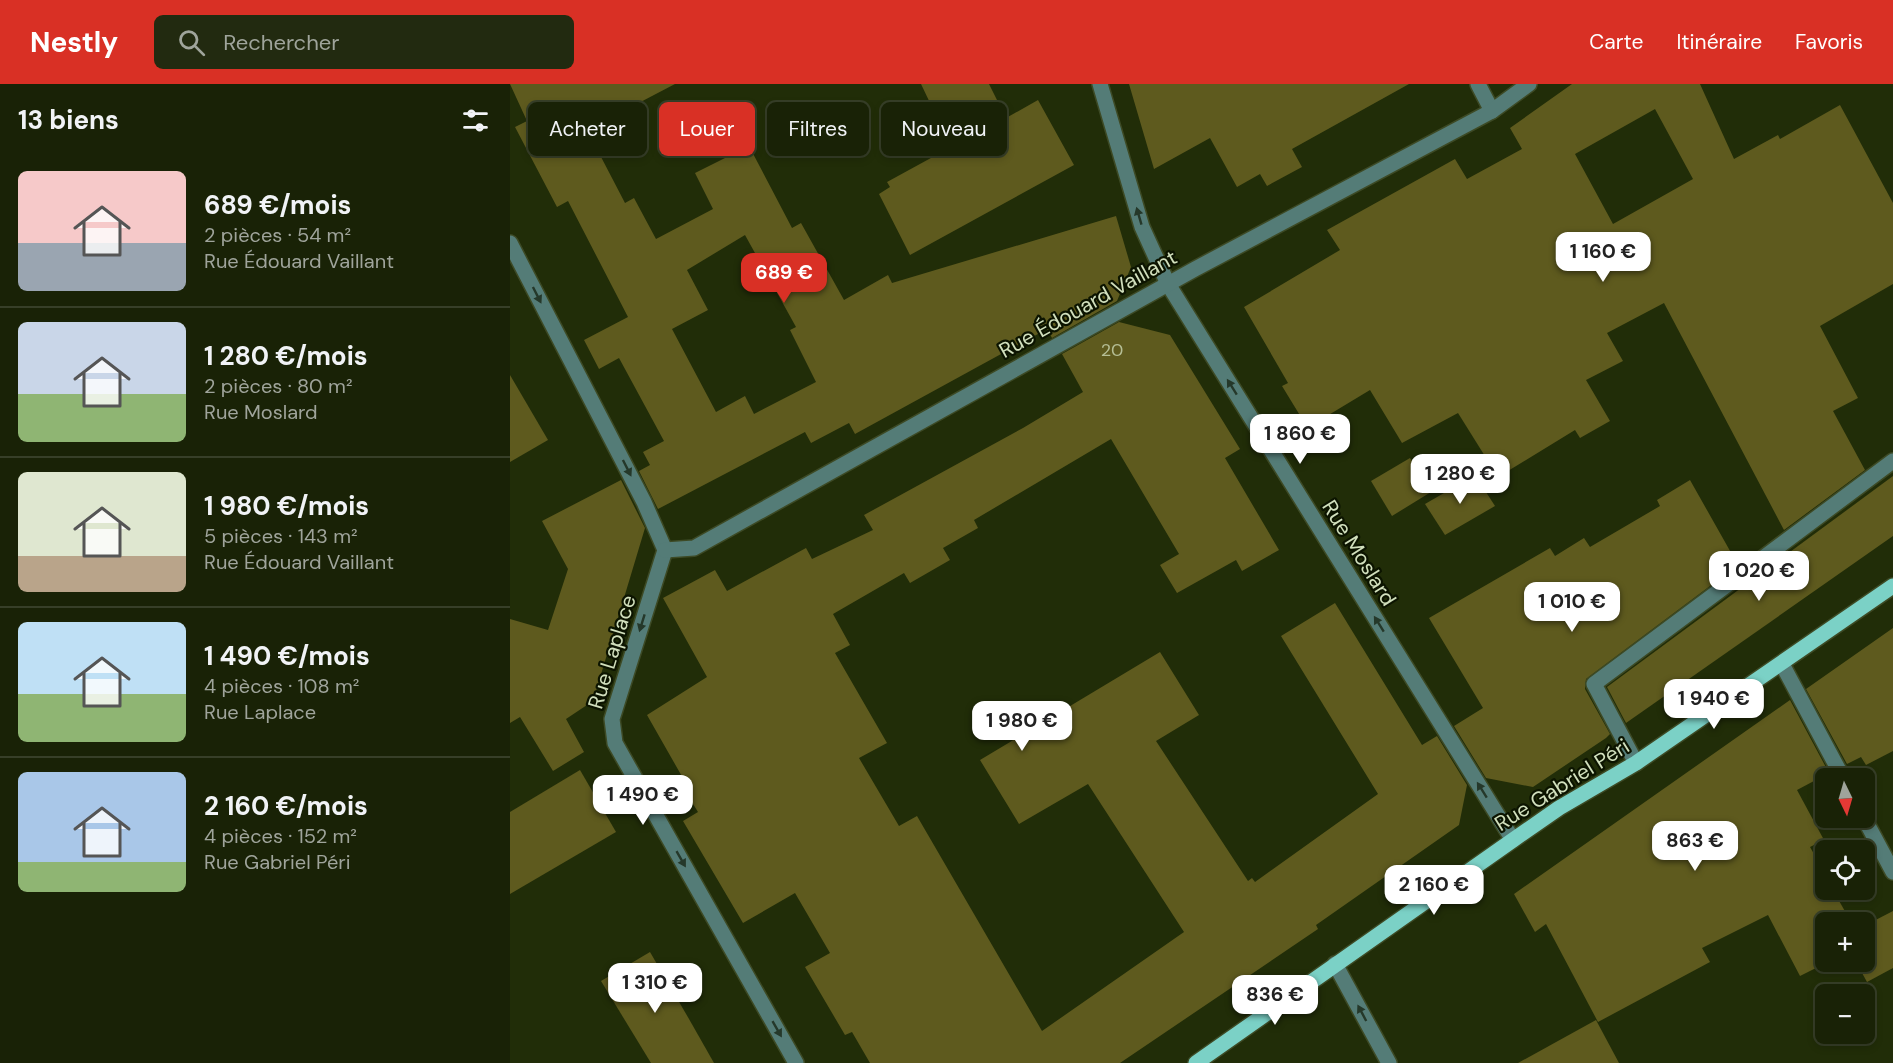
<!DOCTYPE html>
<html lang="fr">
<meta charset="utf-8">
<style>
body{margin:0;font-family:"DM Sans",sans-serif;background:#222a10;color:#f1f3f6;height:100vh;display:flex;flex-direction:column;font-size:22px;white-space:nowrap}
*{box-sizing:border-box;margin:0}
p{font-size:20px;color:#9fa49b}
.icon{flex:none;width:33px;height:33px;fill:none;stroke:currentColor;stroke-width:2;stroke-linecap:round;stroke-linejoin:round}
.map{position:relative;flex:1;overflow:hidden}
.sheet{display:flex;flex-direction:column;background:#192206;width:510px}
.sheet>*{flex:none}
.banner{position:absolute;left:18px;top:18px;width:570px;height:54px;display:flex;gap:12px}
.needle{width:39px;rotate:175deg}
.buttons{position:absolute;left:1305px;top:684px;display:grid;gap:12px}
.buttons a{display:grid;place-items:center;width:60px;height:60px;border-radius:9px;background:#192206;box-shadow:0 3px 9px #0003,0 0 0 2px #373f28;font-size:30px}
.price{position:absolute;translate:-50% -51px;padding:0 14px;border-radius:12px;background:#fff;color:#222;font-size:20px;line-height:39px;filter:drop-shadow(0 2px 3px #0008)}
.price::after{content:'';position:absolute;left:50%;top:36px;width:18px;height:14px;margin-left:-9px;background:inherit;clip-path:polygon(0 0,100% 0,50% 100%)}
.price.on{background:#d93025;color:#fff}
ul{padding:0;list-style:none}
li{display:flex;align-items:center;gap:18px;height:150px;padding:0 18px}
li+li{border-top:2px solid #373f28}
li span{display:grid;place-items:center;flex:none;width:168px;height:120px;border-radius:9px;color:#555}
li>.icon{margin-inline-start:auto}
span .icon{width:72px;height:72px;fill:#fffc;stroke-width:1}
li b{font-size:26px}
h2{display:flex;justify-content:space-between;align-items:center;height:72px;padding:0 18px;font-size:26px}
.pill{padding:0 21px;border-radius:9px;background:#192206;box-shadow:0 3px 9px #0003,0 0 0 2px #373f28;font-size:21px;line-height:54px}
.pill.on{background:#d93025;color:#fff}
header{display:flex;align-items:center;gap:36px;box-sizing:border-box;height:84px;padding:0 30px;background:#d93025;color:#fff}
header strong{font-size:28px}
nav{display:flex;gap:33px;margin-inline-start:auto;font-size:21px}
.search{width:420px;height:54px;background:#222a10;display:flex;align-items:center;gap:15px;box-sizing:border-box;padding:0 21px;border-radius:9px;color:#9fa49b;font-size:22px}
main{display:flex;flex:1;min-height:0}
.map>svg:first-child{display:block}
.building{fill:#5e5a1e;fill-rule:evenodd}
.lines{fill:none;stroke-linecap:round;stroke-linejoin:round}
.minor-casing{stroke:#3d4a25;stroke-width:18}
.major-casing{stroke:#3d4a25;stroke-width:18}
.minor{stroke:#547c77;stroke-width:15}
.major{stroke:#7bd1c6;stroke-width:15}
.oneway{fill:#25382a}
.labels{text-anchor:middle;stroke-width:4.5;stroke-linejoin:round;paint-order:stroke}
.number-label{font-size:18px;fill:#b5be95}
.street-label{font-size:21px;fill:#d2e0bd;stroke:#0c1400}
</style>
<header>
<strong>Nestly</strong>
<div class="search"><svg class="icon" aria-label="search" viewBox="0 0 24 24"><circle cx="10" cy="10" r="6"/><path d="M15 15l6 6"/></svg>Rechercher</div>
<nav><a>Carte</a><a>Itinéraire</a><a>Favoris</a></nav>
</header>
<main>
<section class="sheet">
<h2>13 biens<svg class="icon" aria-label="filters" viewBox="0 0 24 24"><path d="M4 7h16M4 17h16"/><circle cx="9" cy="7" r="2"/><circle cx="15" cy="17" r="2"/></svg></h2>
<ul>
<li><span style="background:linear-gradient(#f6c9c9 60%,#9aa5b1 0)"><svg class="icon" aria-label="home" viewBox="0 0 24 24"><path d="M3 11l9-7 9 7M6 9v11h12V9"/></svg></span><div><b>689 €/mois</b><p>2 pièces · 54 m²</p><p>Rue Édouard Vaillant</p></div></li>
<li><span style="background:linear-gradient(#c9d6e8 60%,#8fb573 0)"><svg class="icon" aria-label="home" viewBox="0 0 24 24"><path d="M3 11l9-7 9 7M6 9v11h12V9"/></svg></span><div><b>1 280 €/mois</b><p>2 pièces · 80 m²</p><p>Rue Moslard</p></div></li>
<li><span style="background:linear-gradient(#dfe7d0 70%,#b9a48a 0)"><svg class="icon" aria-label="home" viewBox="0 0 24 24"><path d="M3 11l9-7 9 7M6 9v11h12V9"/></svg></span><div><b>1 980 €/mois</b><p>5 pièces · 143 m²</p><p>Rue Édouard Vaillant</p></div></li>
<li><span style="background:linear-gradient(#bfe0f5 60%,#8fb573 0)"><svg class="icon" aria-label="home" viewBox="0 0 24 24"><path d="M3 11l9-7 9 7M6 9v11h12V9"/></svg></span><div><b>1 490 €/mois</b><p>4 pièces · 108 m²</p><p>Rue Laplace</p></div></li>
<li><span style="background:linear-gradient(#a9c7e8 75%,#8fb573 0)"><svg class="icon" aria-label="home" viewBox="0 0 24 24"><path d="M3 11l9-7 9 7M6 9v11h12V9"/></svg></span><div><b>2 160 €/mois</b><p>4 pièces · 152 m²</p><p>Rue Gabriel Péri</p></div></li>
</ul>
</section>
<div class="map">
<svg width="1383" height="979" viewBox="0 0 1383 979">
<rect width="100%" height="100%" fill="#212d08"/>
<g class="building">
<path d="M0,0H165L77,46L115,119L124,114L146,155L203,125L185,89L239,62L282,144L291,139L334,216L378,191L382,199L606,132L621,183L607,217L542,254L537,245L345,350L339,339L301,359L295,348L148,425L129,387L140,381L133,368L154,357L109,274L89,285L74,256L118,233L58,117L47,123L5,43L17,37ZM235,151L286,243L280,246L306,298L244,330L235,312L206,328L162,245L198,226L177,186Z"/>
<polygon points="411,0 479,0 496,34 528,16 564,81 400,171 369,110 380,103 377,98 441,63"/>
<polygon points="619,0 899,0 782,65 792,83 757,102 750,90 727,103 700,54 644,85"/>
<path d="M1062,0H1190L1224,75L1268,51L1270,55L1330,21L1383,119V200L1310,242L1348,314L1323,327L1355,386L1274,446L1154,219L1097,249L1113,277L1076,296L1100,337L1070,354L1065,346L988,393L948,329L892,359L860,306L802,341L799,336L794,338L772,302L778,299L734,223L830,166L817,146L945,75L957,95L1012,65L1000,44ZM1145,25L1183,95L1103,140L1065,70Z"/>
<polygon points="609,238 660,251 730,365 715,374 769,466 732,487 726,476 667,509 650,481 669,470 601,355 464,436 468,444 433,464 440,476 400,499 394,489 323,530 340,561 325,569 377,659 349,674 389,742 407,732 532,947 674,848 578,700 509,740 470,676 650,568 689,631 646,657 738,797 742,794 745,798 868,710 771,552 825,519 912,661 927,652 957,701 949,741 806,841 808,845 610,979 360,979 342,948 335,951 295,883 320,869 285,809 233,839 173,737 188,728 170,699 174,696 137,631 197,593 153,514 205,486 217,507 296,464 302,475 363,446 354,431 513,344 573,308 552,270"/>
<polygon points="0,291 38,356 0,378"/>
<polygon points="900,374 921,408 882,432 861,397"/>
<polygon points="965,391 985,422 935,451 915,420"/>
<polygon points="1383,392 1383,452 1116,639 1097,603"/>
<polygon points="111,396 135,444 83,617 56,635 74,668 43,687 10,633 0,639 0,535 38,546 58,485 32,437"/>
<polygon points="1180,396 1228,481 1076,595 1075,605 1100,650 1096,654 1023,703 976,694 944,642 973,624 919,534 1040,464 1045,472 1074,454 1080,463 1150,422 1147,416"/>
<polygon points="1383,544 1383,667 1356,681 1351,673 1337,680 1296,605"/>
<polygon points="1280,616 1319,689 1287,706 1314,756 1300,763 1316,791 1316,806 1323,806 1341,838 1316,838 1316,878 1318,878 1290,892 1258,831 1192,864 1200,878 1088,938 1036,840 1025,848 1004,810"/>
<polygon points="70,686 106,748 0,810 0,728"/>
<polygon points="1383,827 1383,884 1357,898 1346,878 1354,878 1354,842"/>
<polygon points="140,868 179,935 204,979 141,979 91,897"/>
<polygon points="1086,936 1109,979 1008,979"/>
</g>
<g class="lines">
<defs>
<g id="minor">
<polyline points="590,0 632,143 658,200 1003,756"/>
<polyline points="968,0 982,27"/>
<polyline points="0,159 134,418 155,466 102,635 105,659 286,979"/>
<polyline points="155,466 184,464 685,185 982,27 1019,0"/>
<polyline points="1272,580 1333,694"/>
<polyline points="1126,679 1084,600 1383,377"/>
<polyline points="1354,734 1383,788"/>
<polyline points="825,880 879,979"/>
</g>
<polyline id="major" points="686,979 1003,756 1049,724 1126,679 1383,502"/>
</defs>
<use href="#minor" class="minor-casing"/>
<use href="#major" class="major-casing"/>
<use href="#minor" class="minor"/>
<use href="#major" class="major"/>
</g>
<defs><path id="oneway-solid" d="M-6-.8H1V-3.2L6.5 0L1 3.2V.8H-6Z" transform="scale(1.5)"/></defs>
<g class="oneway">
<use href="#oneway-solid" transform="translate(629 132) rotate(-106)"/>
<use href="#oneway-solid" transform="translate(27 211) rotate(63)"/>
<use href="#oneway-solid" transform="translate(722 303) rotate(-122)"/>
<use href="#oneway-solid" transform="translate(117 384) rotate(63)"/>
<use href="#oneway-solid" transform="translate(132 539) rotate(107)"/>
<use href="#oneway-solid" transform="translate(869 540) rotate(-122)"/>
<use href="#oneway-solid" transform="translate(972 706) rotate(-122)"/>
<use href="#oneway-solid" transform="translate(171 775) rotate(60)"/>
<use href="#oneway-solid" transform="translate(852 929) rotate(-118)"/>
<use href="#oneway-solid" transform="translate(267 945) rotate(60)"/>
</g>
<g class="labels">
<g class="number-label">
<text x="602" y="272">20</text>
</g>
<g class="street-label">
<text transform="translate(578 220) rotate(-29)" y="7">Rue Édouard Vaillant</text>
<text transform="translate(849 469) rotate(58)" y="7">Rue Moslard</text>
<text transform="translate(102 568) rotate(-73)" y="7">Rue Laplace</text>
<text transform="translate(1052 701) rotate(-32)" y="7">Rue Gabriel Péri</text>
</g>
</g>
</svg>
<div class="buttons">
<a><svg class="needle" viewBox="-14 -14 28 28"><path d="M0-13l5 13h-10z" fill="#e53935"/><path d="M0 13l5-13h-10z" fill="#9fa49b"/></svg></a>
<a><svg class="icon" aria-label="locate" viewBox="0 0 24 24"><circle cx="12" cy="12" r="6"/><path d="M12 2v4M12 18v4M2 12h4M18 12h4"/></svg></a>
<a>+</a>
<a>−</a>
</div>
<b class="price" style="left:1093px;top:199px">1 160 €</b>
<b class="price on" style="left:274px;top:220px">689 €</b>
<b class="price" style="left:790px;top:381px">1 860 €</b>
<b class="price" style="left:950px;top:421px">1 280 €</b>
<b class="price" style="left:1249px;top:518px">1 020 €</b>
<b class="price" style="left:1062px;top:549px">1 010 €</b>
<b class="price" style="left:1204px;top:646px">1 940 €</b>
<b class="price" style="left:512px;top:668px">1 980 €</b>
<b class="price" style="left:133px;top:742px">1 490 €</b>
<b class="price" style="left:1185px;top:788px">863 €</b>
<b class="price" style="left:924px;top:832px">2 160 €</b>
<b class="price" style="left:145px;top:930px">1 310 €</b>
<b class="price" style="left:765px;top:942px">836 €</b>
<div class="banner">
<a class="pill">Acheter</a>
<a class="pill on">Louer</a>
<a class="pill">Filtres</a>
<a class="pill">Nouveau</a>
</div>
</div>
</main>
